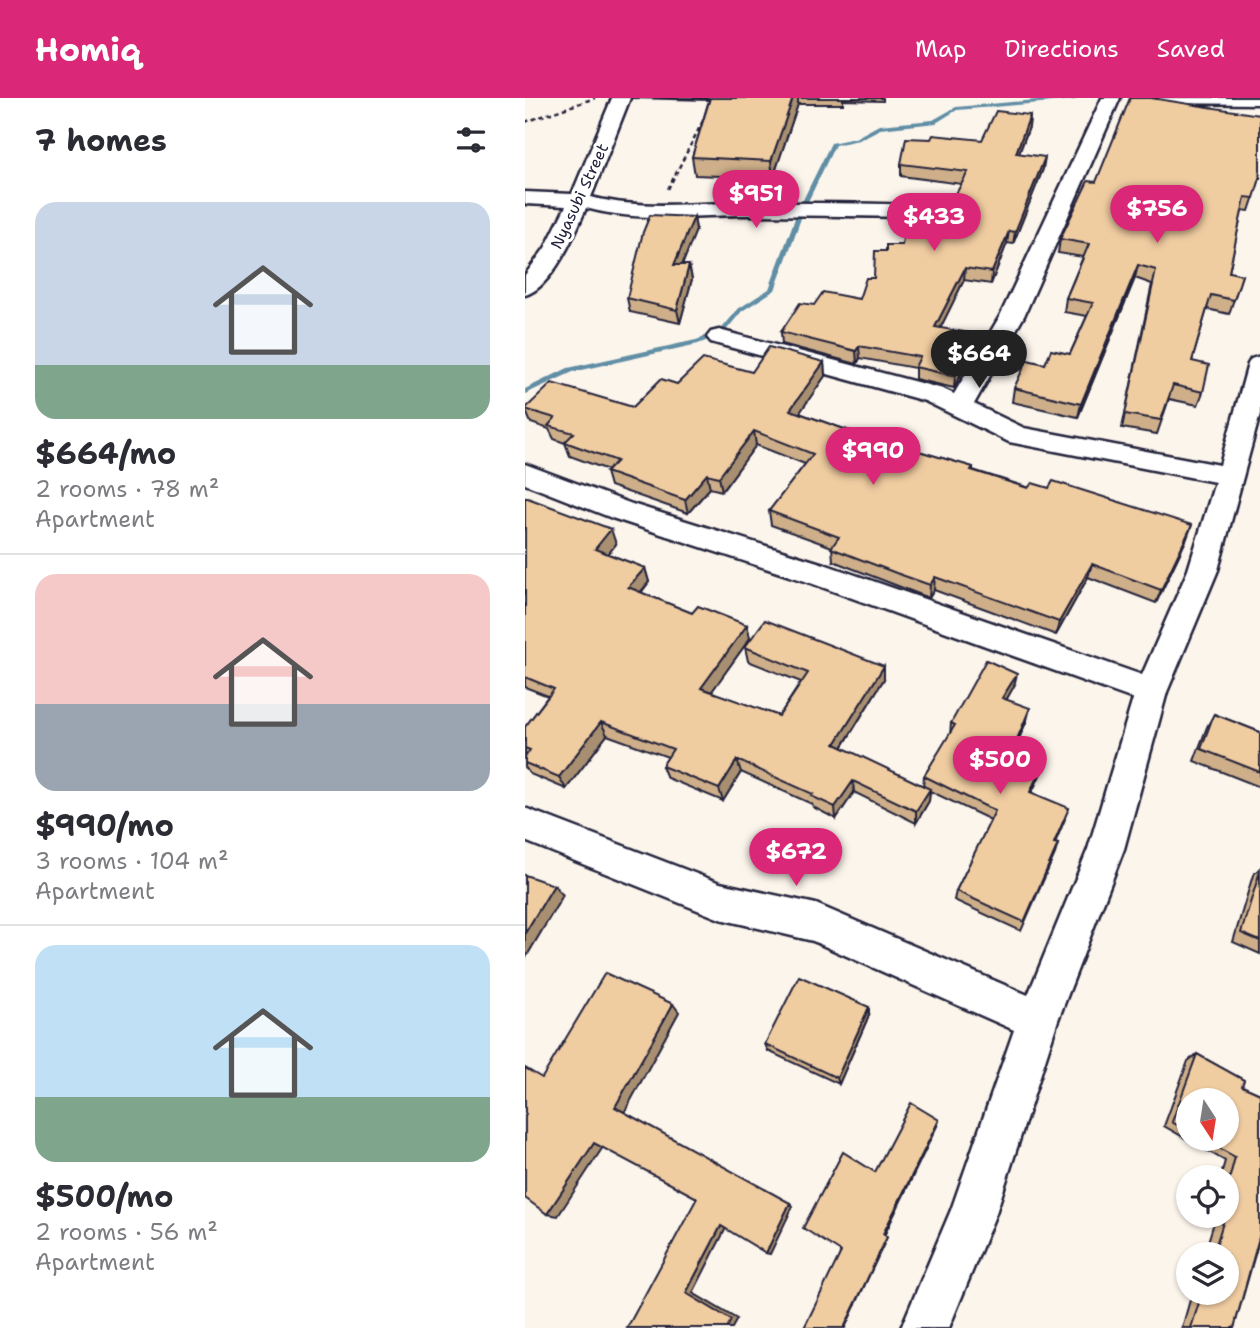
<!DOCTYPE html>
<meta charset="utf-8">
<style>
body{margin:0;font-family:"Shantell Sans",sans-serif;background:#f7f7f7;color:#2b2b33;height:100vh;display:flex;flex-direction:column;font-size:26px;white-space:nowrap}
*{box-sizing:border-box;margin:0}
p{font-size:23px;color:#7c7c81}
.icon{flex:none;width:38px;height:38px;fill:none;stroke:currentColor;stroke-width:2;stroke-linecap:round;stroke-linejoin:round}
.map{position:relative;flex:1;overflow:hidden}
.panel{display:flex;flex-direction:column;background:#fff;width:525px}
.panel>*{flex:none}
.needle{width:46px;rotate:168deg}
.buttons{position:absolute;left:651px;top:990px;display:grid;gap:14px}
.buttons a{display:grid;place-items:center;width:63px;height:63px;border-radius:50%;background:#fff;box-shadow:0 2px 5px #0004;font-size:35px}
.price{position:absolute;translate:-50% -60px;padding:0 16px;border-radius:24px;background:#db2777;color:#fff;font-size:23px;line-height:46px;filter:drop-shadow(0 2px 4px #0008)}
.price::after{content:'';position:absolute;left:50%;top:42px;width:21px;height:16px;margin-left:-10px;background:inherit;clip-path:polygon(0 0,100% 0,50% 100%)}
.price.active{background:#222;color:#fff}
ul{padding:0;list-style:none}
li{display:grid;align-content:center;gap:14px;height:371px;padding:0 35px}
li+li{border-top:2px solid #e1e1e2}
li span{display:grid;place-items:center;height:217px;border-radius:21px;color:#555}
li>.icon{margin-inline-start:auto}
span .icon{width:126px;height:126px;fill:#fffc;stroke-width:1}
li b{font-size:30px}
h2{display:flex;justify-content:space-between;align-items:center;height:84px;padding:0 35px;font-size:30px}
header{display:flex;align-items:center;gap:42px;box-sizing:border-box;height:98px;padding:0 35px;background:#db2777;color:#fff}
header strong{font-size:33px}
nav{display:flex;gap:38px;margin-inline-start:auto;font-size:24px}
main{display:flex;flex:1;min-height:0}
.map>svg:first-child{display:block}
.lines{fill:none;stroke-linecap:round;stroke-linejoin:round}
.stream{fill:#618ea5;fill-rule:evenodd}
.minor-casing{stroke:#22223b;stroke-width:5}
.path{stroke:#22223b;stroke-width:2.5;stroke-dasharray:4.5 3.5;stroke-linecap:butt}
.minor{fill:#fff;fill-rule:evenodd}
.wall{fill:#ceaf8a;stroke:#22223b;stroke-width:2;fill-rule:evenodd}
.shaded-wall{fill:#a88f71;stroke:#22223b;stroke-width:2}
.building{fill:#f0cca1;stroke:#22223b;stroke-width:2}
.labels{text-anchor:middle;stroke-width:6;stroke-linejoin:round;paint-order:stroke}
.far-street-label{font-size:16px;fill:#22223b;stroke:#fff}
</style>
<header>
<strong>Homiq</strong>
<nav><a>Map</a><a>Directions</a><a>Saved</a></nav>
</header>
<main>
<section class="panel">
<h2>7 homes<svg class="icon" aria-label="filters" viewBox="0 0 24 24"><path d="M4 7h16M4 17h16"/><circle cx="9" cy="7" r="2"/><circle cx="15" cy="17" r="2"/></svg></h2>
<ul>
<li><span style="background:linear-gradient(#c9d6e8 75%,#7fa58c 0)"><svg class="icon" aria-label="home" viewBox="0 0 24 24"><path d="M3 11l9-7 9 7M6 9v11h12V9"/></svg></span><div><b>$664/mo</b><p>2 rooms · 78 m²</p><p>Apartment</p></div></li>
<li><span style="background:linear-gradient(#f6c9c9 60%,#9aa5b1 0)"><svg class="icon" aria-label="home" viewBox="0 0 24 24"><path d="M3 11l9-7 9 7M6 9v11h12V9"/></svg></span><div><b>$990/mo</b><p>3 rooms · 104 m²</p><p>Apartment</p></div></li>
<li><span style="background:linear-gradient(#bfe0f5 70%,#7fa58c 0)"><svg class="icon" aria-label="home" viewBox="0 0 24 24"><path d="M3 11l9-7 9 7M6 9v11h12V9"/></svg></span><div><b>$500/mo</b><p>2 rooms · 56 m²</p><p>Apartment</p></div></li>
</ul>
</section>
<div class="map">
<svg width="735" height="1230" viewBox="0 0 735 1230">
<rect width="100%" height="100%" fill="#fcf5ec"/>
<filter id="ink" filterUnits="userSpaceOnUse"><feTurbulence type="fractalNoise" baseFrequency=".0143" numOctaves="2"/><feDisplacementMap in="SourceGraphic" scale="14" xChannelSelector="R" yChannelSelector="G"/><feConvolveMatrix kernelMatrix="1 2 1 2 8 2 1 2 1" color-interpolation-filters="sRGB"/></filter>
<g filter="url(#ink)">
<g class="lines">
<polygon class="stream" points="533,0 553,0 550,2 432,12 411,25 355,31 334,42 310,47 279,112 250,192 217,213 198,236 173,246 48,274 0,296 0,291 43,270 171,242 194,234 213,211 244,191 273,112 306,45 330,40 354,27 408,22 431,9"/>
<defs>
<g id="minor">
<path d="M87,0H105L66,99C115,112 165,105 215,105C281,104 348,106 414,107L421,109L424,113L421,117L414,119C348,119 282,117 215,117C163,118 112,124 61,110C51,134 27,190 0,197V177L20,150L41,108L0,106V94L47,96Z"/>
<polygon points="577,0 595,0 499,218 449,306 499,330 695,367 723,266 726,261 735,258 735,316 693,472 642,594 599,751 533,922 471,1115 424,1230 376,1230 426,1112 489,932 288,843 195,821 0,743 0,710 195,785 291,806 503,897 563,751 608,601 277,482 87,420 0,386 0,366 107,406 299,466 617,577 663,472 690,384 484,344 400,303 186,244 182,239 186,234 194,232 418,291 429,296 475,218"/>
<polygon points="621,0 735,0 735,6 630,5"/>
</g>
</defs>
<use href="#minor" class="minor-casing"/>
<g class="path">
<polyline points="0,24 70,0"/>
<polyline points="143,91 182,15"/>
</g>
<use href="#minor" class="minor"/>
</g>
<g class="wall">
<polygon points="106,0 358,0 358,3 318,2 318,6 273,6 248,80 170,77 167,59 184,2"/>
<polygon points="505,17 504,29 494,56 518,71 488,146 482,145 466,186 439,182 415,230 450,248 429,290 390,281 390,270 335,260 332,266 257,246 256,234 289,207 334,201 349,180 361,153 403,136 427,103 437,86 376,78 376,66 406,41 457,42"/>
<polygon points="735,80 724,113 717,112 704,174 717,177 704,216 682,211 667,263 678,294 673,307 644,301 632,336 597,330 627,186 610,180 553,319 487,304 489,290 520,266 545,256 562,218 539,214 541,200 558,159 533,155 535,141 571,84"/>
<polygon points="169,119 171,132 157,167 164,167 167,181 155,225 105,214 102,200"/>
<polygon points="299,264 300,278 274,315 322,332 448,369 448,372 662,440 631,505 563,479 531,537 409,492 404,500 308,463 307,449 246,427 244,413 280,366 231,347 197,393 185,390 163,415 85,388 81,374 83,372 45,358 40,345 29,341 24,331 6,325 0,311 108,309 152,286 227,274"/>
<polygon points="0,399 91,446 83,456 120,470 124,484 116,495 167,515 222,527 225,540 186,594 254,618 276,584 223,563 220,549 359,581 317,650 398,688 399,678 425,637 426,625 489,588 481,602 502,622 489,651 516,675 506,695 540,721 530,745 533,746 530,756 496,833 429,802 431,793 466,722 405,693 404,703 391,725 329,694 311,721 288,709 287,706 216,674 198,703 142,680 137,668 143,659 82,637 41,691 5,676 0,669 0,629 23,598 0,589"/>
<polygon points="689,616 735,634 735,689 669,663 682,629"/>
<polygon points="735,770 735,856 708,844 728,777"/>
<polygon points="344,917 314,986 243,953 240,946"/>
<path d="M672,956L717,988L735,996V1139L709,1230H657L667,1195H702V1157H679L691,1118H702V1080H695L700,1063L639,1028L663,963ZM663,1003L702,1041H663Z"/>
</g>
<g class="shaded-wall">
<polygon points="268,0 273,0 273,6 248,80 246,63"/>
<polygon points="505,17 504,29 489,67 491,55"/>
<polygon points="520,59 518,71 488,146 490,134"/>
<polygon points="169,119 171,132 152,180 149,167"/>
<polygon points="484,133 482,145 466,186 467,174"/>
<polygon points="164,167 167,181 155,225 152,212"/>
<polygon points="613,167 610,180 553,319 556,306"/>
<polygon points="440,170 439,182 410,241 410,229"/>
<polygon points="451,236 450,248 429,290 430,278"/>
<polygon points="334,248 335,260 332,266 331,253"/>
<polygon points="299,264 300,278 267,326 265,312"/>
<polygon points="229,333 231,347 197,393 194,379"/>
<polygon points="182,376 185,390 163,415 160,402"/>
<polygon points="667,427 662,440 631,505 636,492"/>
<polygon points="86,431 91,446 76,465 70,451"/>
<polygon points="567,466 563,479 531,537 534,524"/>
<polygon points="120,470 124,484 108,503 103,489"/>
<polygon points="410,479 409,492 404,500 405,487"/>
<polygon points="222,527 225,540 180,603 176,590"/>
<polygon points="359,568 359,581 311,659 310,646"/>
<polygon points="492,576 489,588 475,613 477,600"/>
<polygon points="505,610 502,622 485,662 488,651"/>
<polygon points="76,624 82,637 41,691 34,679"/>
<polygon points="212,662 216,674 198,703 194,691"/>
<polygon points="519,664 516,675 502,705 505,694"/>
<polygon points="328,683 329,694 311,721 310,709"/>
<polygon points="405,691 404,703 391,725 391,713"/>
<polygon points="29,787 38,797 0,861 0,835"/>
<polygon points="148,906 154,914 99,1015 90,1009"/>
<polygon points="344,909 344,917 314,986 312,980"/>
<polygon points="414,1022 413,1026 359,1138 358,1136"/>
<polygon points="69,1045 78,1049 33,1118 22,1116"/>
<polygon points="265,1105 268,1108 245,1156 241,1155"/>
<polygon points="196,1128 201,1130 168,1195 212,1221 207,1230 202,1230 161,1195"/>
<polygon points="362,1139 320,1230 319,1230"/>
</g>
<g class="building">
<polygon points="185,0 268,0 246,63 167,59"/>
<polygon points="605,0 626,0 735,17 735,80 729,100 720,99 704,174 717,177 709,202 686,197 667,263 684,267 678,294 648,287 636,322 600,316 631,172 613,167 556,306 489,290 502,262 520,266 526,252 545,256 568,205 541,200 564,146 535,141 563,83 571,84"/>
<polygon points="471,13 505,17 491,55 520,59 490,134 484,133 467,174 440,170 410,229 451,236 430,278 390,269 395,259 334,248 331,253 256,234 275,205 289,207 298,194 334,201 341,180 349,180 350,153 361,153 361,147 377,147 379,134 403,136 427,103 443,74 376,66 381,40 406,41 408,37 457,42"/>
<polygon points="125,117 169,119 149,167 164,167 152,212 102,200 118,134"/>
<polygon points="244,249 299,264 265,312 322,332 448,369 446,372 503,390 507,385 524,390 528,383 667,427 636,492 567,466 534,524 410,479 405,487 371,475 306,450 314,439 244,413 288,356 229,333 194,379 182,376 160,402 81,374 92,363 40,344 49,335 23,328 30,320 0,311 27,285 108,309 136,281 152,286 178,261 227,274"/>
<polygon points="0,399 86,431 70,451 120,470 103,489 167,515 173,508 222,527 176,590 254,618 283,575 220,549 240,522 359,568 310,646 405,691 391,713 328,683 310,709 286,698 288,696 212,662 194,691 137,668 148,651 76,624 34,679 0,665 0,659 5,652 0,650 0,629 29,591 0,579"/>
<polygon points="461,562 492,576 477,600 505,610 488,651 519,664 505,694 544,710 529,745 533,746 499,824 431,793 470,713 399,678 430,627 426,625"/>
<polygon points="689,616 735,634 735,674 676,651"/>
<polygon points="735,773 735,843 716,835"/>
<polygon points="0,777 29,787 0,835"/>
<polygon points="80,875 148,906 90,1009 265,1105 241,1155 196,1128 161,1195 206,1222 202,1230 102,1230 172,1100 69,1045 22,1116 0,1100 0,1018 1,1016 0,1015 0,970 17,980"/>
<polygon points="274,878 344,909 312,980 240,946"/>
<polygon points="672,956 719,982 717,988 735,996 735,1136 709,1230 666,1230 677,1195 702,1195 702,1157 688,1157 700,1118 702,1118 702,1090 710,1059 678,1041 702,1041 702,1003 663,1003 663,1033 647,1024"/>
<polygon points="386,1005 414,1022 358,1136 362,1139 319,1230 279,1230 316,1154 278,1130 318,1054 350,1074"/>
</g>
</g>
<g class="labels">
<g class="far-street-label">
<text transform="translate(54 98) rotate(-65)" y="6">Nyasubi Street</text>
</g>
</g>
</svg>
<div class="buttons">
<a><svg class="needle" viewBox="-14 -14 28 28"><path d="M0-13l5 13h-10z" fill="#e53935"/><path d="M0 13l5-13h-10z" fill="#7c7c81"/></svg></a>
<a><svg class="icon" aria-label="locate" viewBox="0 0 24 24"><circle cx="12" cy="12" r="6"/><path d="M12 2v4M12 18v4M2 12h4M18 12h4"/></svg></a>
<a><svg class="icon" aria-label="layers" viewBox="0 0 24 24"><path d="M12 4l9 5-9 5-9-5zM3 14l9 5 9-5"/></svg></a>
</div>
<b class="price" style="left:231px;top:132px">$951</b>
<b class="price" style="left:632px;top:147px">$756</b>
<b class="price" style="left:409px;top:155px">$433</b>
<b class="price active" style="left:454px;top:292px">$664</b>
<b class="price" style="left:348px;top:389px">$990</b>
<b class="price" style="left:475px;top:698px">$500</b>
<b class="price" style="left:271px;top:790px">$672</b>
</div>
</main>
